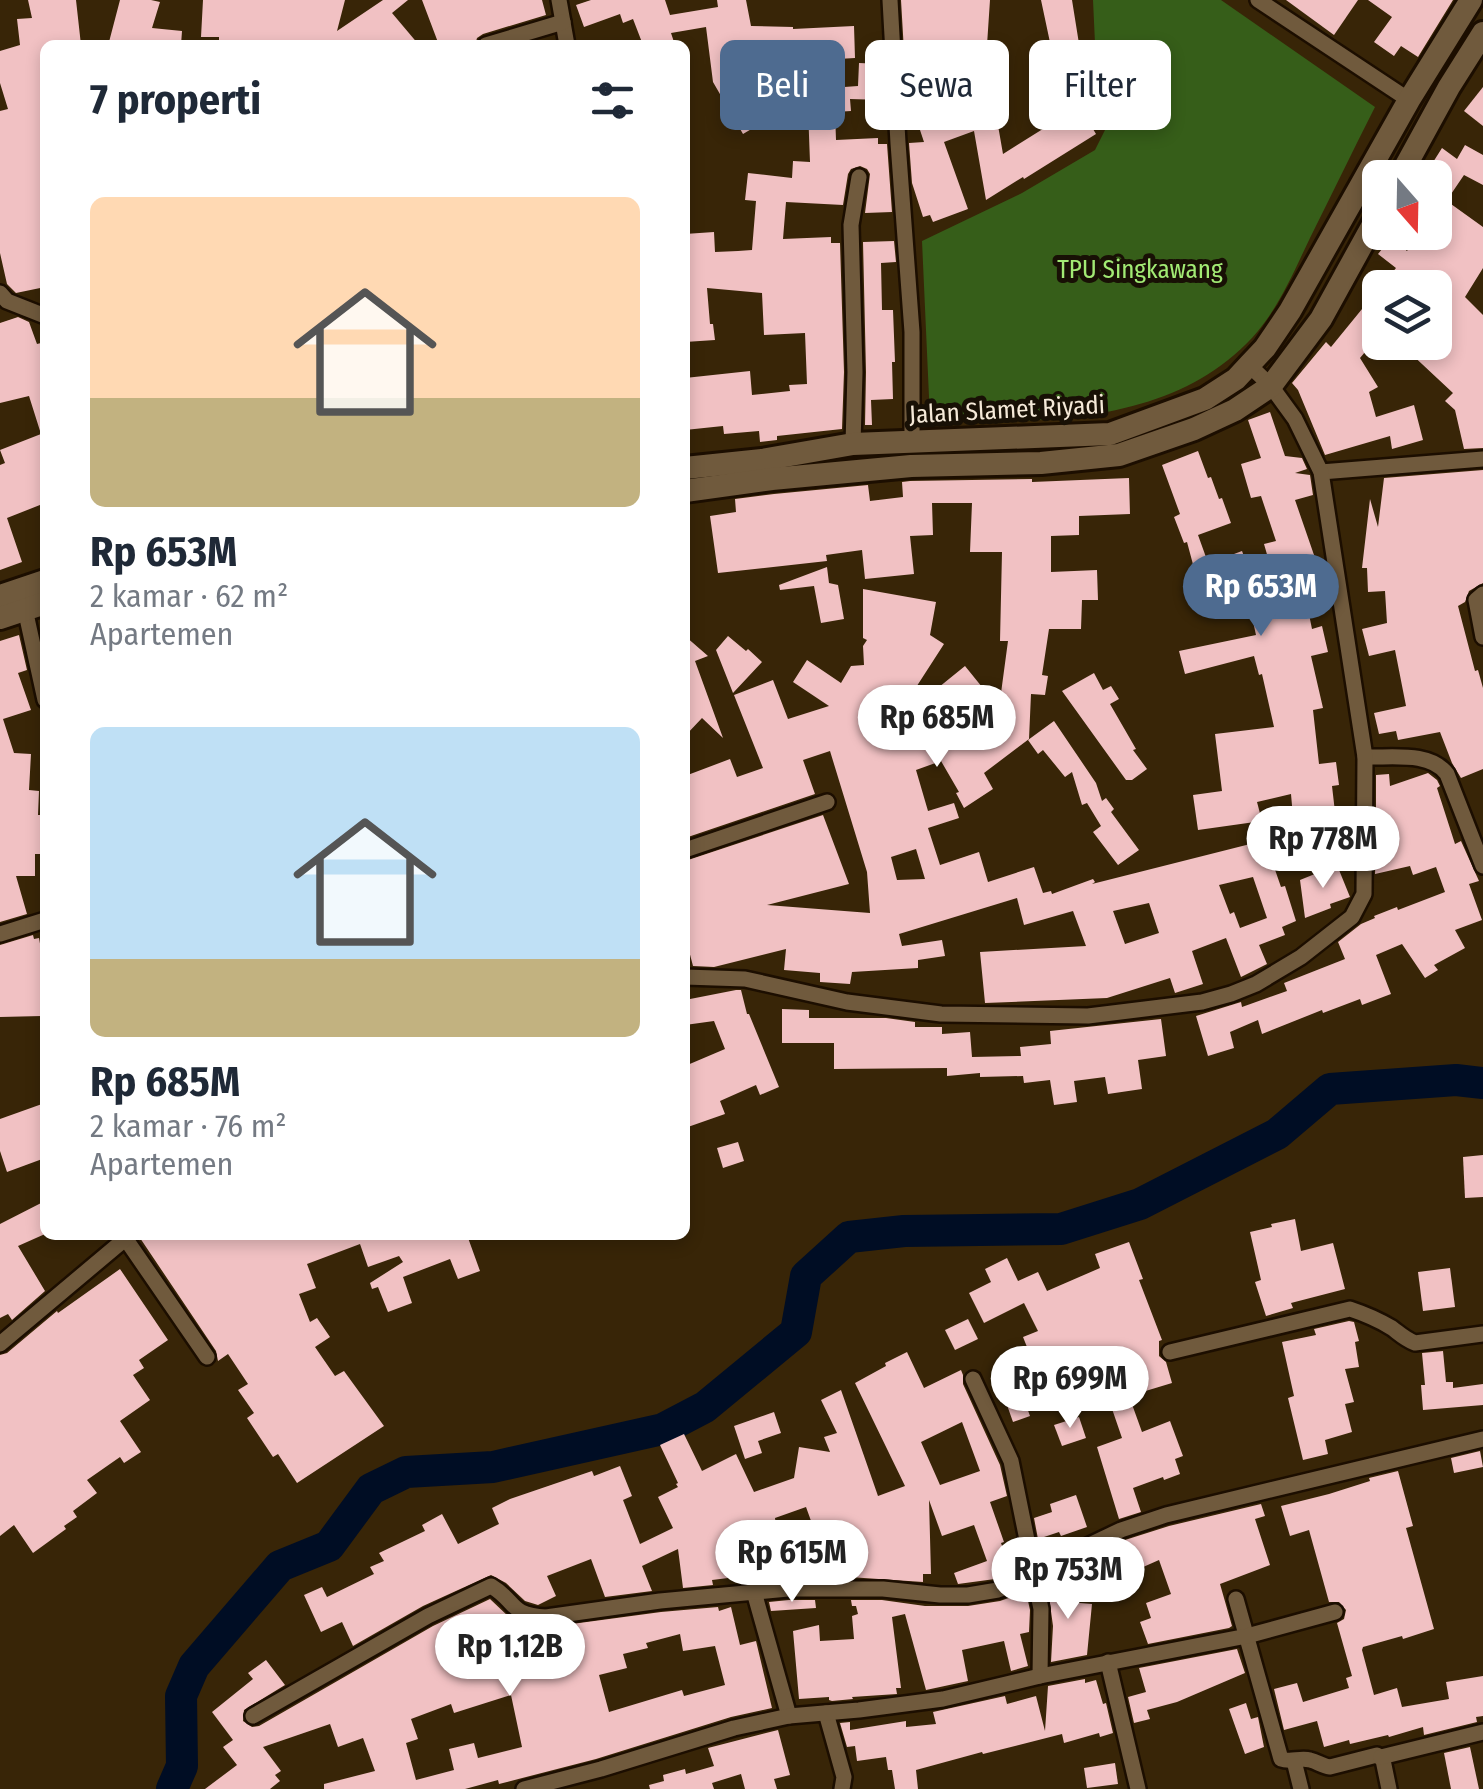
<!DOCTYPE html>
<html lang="id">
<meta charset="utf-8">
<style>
body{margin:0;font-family:"Fira Sans Condensed",sans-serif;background:#f2f2f3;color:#1f2937;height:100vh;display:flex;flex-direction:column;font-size:38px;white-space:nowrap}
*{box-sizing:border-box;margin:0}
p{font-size:32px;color:#747a83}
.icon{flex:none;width:55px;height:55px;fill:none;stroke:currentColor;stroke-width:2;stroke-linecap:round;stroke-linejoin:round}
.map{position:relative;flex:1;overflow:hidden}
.panel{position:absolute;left:40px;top:40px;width:650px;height:1200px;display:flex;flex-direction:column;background:#fff;border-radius:15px;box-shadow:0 5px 15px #0003}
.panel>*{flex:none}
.hud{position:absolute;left:720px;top:40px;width:612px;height:90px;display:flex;gap:20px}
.needle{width:65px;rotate:160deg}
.buttons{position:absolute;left:1362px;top:160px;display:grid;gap:20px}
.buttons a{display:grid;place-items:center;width:90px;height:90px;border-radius:15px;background:#fff;box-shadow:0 5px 15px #0003;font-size:50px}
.price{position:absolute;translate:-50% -85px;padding:0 22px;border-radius:35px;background:#fff;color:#222;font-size:32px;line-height:65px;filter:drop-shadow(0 2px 5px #0008)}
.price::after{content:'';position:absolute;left:50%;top:60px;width:30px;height:22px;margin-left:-15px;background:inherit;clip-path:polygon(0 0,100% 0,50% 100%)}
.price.on{background:#4e6b90;color:#fff}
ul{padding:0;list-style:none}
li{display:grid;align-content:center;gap:20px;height:530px;padding:0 50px}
li span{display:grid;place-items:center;height:310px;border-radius:15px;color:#555}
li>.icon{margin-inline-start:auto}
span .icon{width:180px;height:180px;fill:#fffc;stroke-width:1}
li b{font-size:42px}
h2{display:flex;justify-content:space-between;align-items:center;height:120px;padding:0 50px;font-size:42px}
.chip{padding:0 35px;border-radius:15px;background:#fff;box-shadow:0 5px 15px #0003;font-size:35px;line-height:90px}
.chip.on{background:#4e6b90;color:#fff}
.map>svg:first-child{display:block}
.green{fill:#365e19}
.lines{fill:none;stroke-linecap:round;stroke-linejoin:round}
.river{stroke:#000d24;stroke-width:32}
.building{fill:#f1c1c3;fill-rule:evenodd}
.street-casing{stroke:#1c0e00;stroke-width:20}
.secondary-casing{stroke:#1c0e00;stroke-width:28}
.street{stroke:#705a3d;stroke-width:15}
.secondary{stroke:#705a3d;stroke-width:22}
.labels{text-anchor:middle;stroke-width:10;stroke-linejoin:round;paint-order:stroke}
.park-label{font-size:25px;fill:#a2ea74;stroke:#181005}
.street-label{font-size:25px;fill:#f5e9d8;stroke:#181005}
</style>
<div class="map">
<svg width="1483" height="1789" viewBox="0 0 1483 1789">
<rect width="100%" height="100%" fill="#382507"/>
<path class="green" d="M1093,0H1221L1375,107C1353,150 1332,194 1310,238C1295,269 1281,303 1258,331C1180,424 1040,425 930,419L922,241L1022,193L1095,150L1105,130L1097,87Z"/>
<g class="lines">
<polyline class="river" points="172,1789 182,1766 181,1696 194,1666 280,1566 329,1546 371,1489 406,1472 493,1467 663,1429 705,1407 796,1332 806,1276 849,1237 904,1231 1061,1229 1140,1204 1277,1134 1330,1089 1456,1080 1483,1083"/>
</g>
<g class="building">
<polygon points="28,0 76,0 81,45 45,45 45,287 16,293 7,284 0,253 0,111 8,109 0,83 0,51 20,45 17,19 32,18"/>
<polygon points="120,0 151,0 160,2 152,28 182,31 181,45 122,45 109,42"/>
<polygon points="203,0 345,0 337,31 383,0 408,0 392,13 419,45 219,45 219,37 201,37"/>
<polygon points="422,0 542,0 546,15 483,34 477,38 475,45 439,45"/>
<polygon points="591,0 665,0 670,15 718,7 717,0 746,0 751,26 793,27 793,29 854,26 855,58 804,61 803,90 858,86 859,63 882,64 884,100 850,99 851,111 835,112 836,140 878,138 878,144 887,144 892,212 865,213 870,174 867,169 860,166 851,169 848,174 843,205 786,202 783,239 831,237 831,243 840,243 844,372 842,429 777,436 777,440 760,442 759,431 724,434 723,426 685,430 685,378 750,371 752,395 790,391 789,385 807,384 805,333 764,335 762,293 707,288 710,324 713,324 715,340 685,342 685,234 714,232 715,252 738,251 738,253 738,251 752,250 756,201 745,200 748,173 792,178 793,161 810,162 808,109 782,111 743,134 713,82 706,27 671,33 675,45 643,45 633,19 623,23 620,14 584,27 576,5"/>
<polygon points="901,0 990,0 987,45 1001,113 996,114 1003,154 1062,117 1049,67 1055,66 1041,0 1072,0 1080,50 1067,53 1084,114 1096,134 1024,179 1023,177 986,200 974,131 944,142 968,209 933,222 930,215 923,217 912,183 909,143 924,142 920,130 940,122 932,81 906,86"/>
<polygon points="1286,0 1358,0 1334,35"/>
<polygon points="1368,0 1453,0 1418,57 1401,46 1394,56 1374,42 1392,17"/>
<polygon points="1483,87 1483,126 1464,111"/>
<polygon points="1465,145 1483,155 1483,185 1464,175 1447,200 1435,192 1435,178 1423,178 1442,148 1457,159"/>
<polygon points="1444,199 1483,227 1483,268 1465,297 1483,315 1483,448 1464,449 1455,410 1445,401 1453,393 1407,350 1414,342 1435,342 1435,288 1380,288 1396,268 1378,254 1391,238 1407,251 1420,232 1435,232 1435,212"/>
<polygon points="894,241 896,262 881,263 882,310 893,310 895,362 892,362 893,399 871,400 872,425 865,425 866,372 863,242"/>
<polygon points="1380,287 1380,334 1360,358 1378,387 1369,392 1376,417 1414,405 1423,440 1392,449 1390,436 1325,455 1298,390 1292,383 1326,342 1331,347"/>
<polygon points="18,317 29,322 37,344 45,342 45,503 7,518 22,562 0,570 0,465 5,463 0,450 41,434 29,396 0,403 0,323"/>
<polygon points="1270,412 1285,456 1302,458 1307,469 1295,473 1310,475 1313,495 1295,500 1314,555 1298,560 1312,629 1322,626 1328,652 1311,656 1323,708 1313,710 1319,764 1336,762 1339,785 1332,786 1335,812 1293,817 1291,794 1257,802 1262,821 1198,830 1193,795 1222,791 1215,734 1274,727 1262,674 1259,675 1254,656 1185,674 1179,651 1256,635 1250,608 1236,611 1227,575 1198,583 1187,542 1184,543 1174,517 1180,514 1162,465 1198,451 1208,478 1211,477 1219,499 1222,498 1231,523 1198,535 1207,560 1217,558 1218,560 1242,551 1261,602 1279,596 1264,544 1276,541 1261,496 1251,498 1241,464 1261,458 1248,420"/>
<polygon points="1483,470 1483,583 1469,591 1465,602 1458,606 1475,671 1478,670 1483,688 1483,769 1461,778 1452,763 1440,732 1398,740 1396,731 1379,734 1374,713 1406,706 1395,650 1369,656 1362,629 1387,623 1385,591 1368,592 1367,568 1362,568 1370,499 1378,527 1384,478"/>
<path d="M1129,478L1130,514L1079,516V535L1051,536V572L1097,570L1098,600H1082L1081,629H1049L1042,675L1048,676L1045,695L1031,694L1029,739L984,773L993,789L964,808L956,793L959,792L941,761L916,770L928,811L954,803L959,818L928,828L940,865L979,852L988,882L1034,867L1043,893L1051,891L1052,894L1093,879L1095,882L1092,884L1270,839L1277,859L1272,861L1281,887L1285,886L1296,921L1282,927L1285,935L1259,945L1267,964L1241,977L1226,938L1192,951L1203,984L1175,993L1170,978L1107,998L985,1003L980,952L1086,946L1073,911L1024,925L1017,898L899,934L902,946L942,940L945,956L918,960V968L852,972L850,984L820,982V973L784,970L786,949L714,967L693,966L687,943L685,944V861L823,815L849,884L767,905L870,913L867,872L830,751L803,760L815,794L688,837L685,829V776L730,759L737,777L763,768L734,695L773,680L788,719L829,706L793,682L807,660L841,683L851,666L864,665L863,646L867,640L863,638V589L936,602L930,635L944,644L913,692L908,688L883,707L904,738L935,727L929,721L939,712L923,700L965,666L999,708L1008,641H1000L1002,552H970L972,503H932L933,535L910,536L914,574L865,579L862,550L826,555L827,561L718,573L710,516L736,512L735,499L774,494L868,485L870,501L903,497L902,482L910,481L1032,479V482ZM916,849L925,879L897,880L891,857ZM1253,877L1267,918L1240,928L1234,912L1230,914L1219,885ZM1149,903L1159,933L1125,944L1113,911Z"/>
<polygon points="827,567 829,583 838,585 844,619 821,623 814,586 780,590 779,585"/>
<polygon points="19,635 27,670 18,673 31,710 3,719 14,753 31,754 29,790 39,791 38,815 45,815 45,854 35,854 35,876 16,876 27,914 0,922 0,641"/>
<polygon points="685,636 708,656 695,661 723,738 702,718 685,736"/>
<polygon points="728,636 746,651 748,649 762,662 733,693 716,650"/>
<polygon points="1094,673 1103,690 1111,686 1119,699 1110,704 1136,749 1133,750 1147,769 1132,780 1126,780 1062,691"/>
<polygon points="1054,721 1096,783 1102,801 1106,798 1114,809 1111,812 1139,850 1118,865 1093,832 1101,826 1087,803 1082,805 1072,772 1065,777 1043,750 1038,754 1028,740"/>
<polygon points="1428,773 1437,780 1440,786 1437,788 1455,844 1461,841 1479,881 1469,884 1482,920 1455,930 1465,948 1434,965 1438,970 1425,978 1402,944 1376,955 1391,994 1362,1005 1360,999 1323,1013 1322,1010 1262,1034 1258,1020 1230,1032 1234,1048 1208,1056 1196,1016 1241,1002 1242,1007 1287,991 1284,983 1345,959 1338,942 1361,924 1375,918 1374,916 1397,907 1398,910 1445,892 1436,867 1413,875 1410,866 1375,874 1376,850 1382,847 1376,829 1376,775 1389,774 1390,786"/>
<polygon points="1337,865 1350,897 1330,904 1331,908 1305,918 1300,880"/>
<polygon points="33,935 34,939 39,938 42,955 42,1016 0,1017 0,945"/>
<polygon points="736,990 741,990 747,1014 749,1014 779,1087 760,1095 756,1085 720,1101 725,1114 685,1128 685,1066 725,1049 714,1021 685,1025 685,1000"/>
<polygon points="782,1009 809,1010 809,1018 886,1018 915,1022 915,1027 942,1027 942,1034 970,1032 972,1057 1021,1056 1020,1047 1051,1044 1050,1031 1161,1019 1166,1056 1138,1060 1142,1089 1108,1094 1105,1077 1074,1081 1077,1102 1054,1105 1050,1080 1024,1083 1023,1076 980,1077 980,1073 947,1076 947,1068 834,1069 834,1043 782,1043"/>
<polygon points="42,1104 45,1113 45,1158 7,1172 0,1151 0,1119"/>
<polygon points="738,1142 744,1161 723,1168 717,1148"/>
<polygon points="1483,1155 1483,1197 1465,1198 1463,1157"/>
<polygon points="45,1201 45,1234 18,1246 45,1291 12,1320 8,1314 0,1318 0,1224"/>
<polygon points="1295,1219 1301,1251 1333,1243 1345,1289 1291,1303 1293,1308 1266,1316 1255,1282 1261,1280 1250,1232 1272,1227 1271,1224"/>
<polygon points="138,1235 467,1235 480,1271 458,1279 450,1259 403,1277 412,1303 388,1312 378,1287 372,1289 370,1283 403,1262 399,1256 368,1267 360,1244 307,1264 316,1288 299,1294 310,1322 317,1318 330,1337 315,1347 335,1376 344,1371 384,1426 297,1483 278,1454 273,1457 247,1418 254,1413 238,1390 248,1384 228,1354 218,1361 216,1351"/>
<polygon points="1129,1242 1143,1279 1139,1280 1162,1340 1159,1341 1159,1356 1166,1362 1172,1383 1129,1396 1142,1432 1170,1421 1183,1456 1175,1459 1180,1474 1164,1480 1163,1477 1133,1488 1141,1512 1119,1519 1097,1447 1122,1438 1110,1403 1081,1411 1071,1376 1043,1387 1023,1337 1038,1331 1024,1303 984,1323 969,1293 991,1282 985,1269 1007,1258 1018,1281 1038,1272 1047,1291 1100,1268 1095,1254"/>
<polygon points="1450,1268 1455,1307 1423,1311 1418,1272"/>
<polygon points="120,1269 168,1340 139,1360 144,1368 133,1375 150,1400 120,1421 141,1452 124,1463 120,1457 87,1480 97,1493 73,1511 77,1517 64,1526 66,1529 33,1553 14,1525 0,1536 0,1355 7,1353 57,1311 58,1313"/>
<polygon points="968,1319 978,1339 955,1350 945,1330"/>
<polygon points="1349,1321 1354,1322 1359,1341 1355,1342 1359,1367 1345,1369 1354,1402 1345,1404 1352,1432 1325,1440 1328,1454 1303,1460 1288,1398 1294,1396 1282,1342 1316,1335 1314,1329"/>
<polygon points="1443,1351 1446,1382 1453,1382 1453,1388 1483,1384 1483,1405 1423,1410 1421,1385 1425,1385 1422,1353"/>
<path d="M907,1352L924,1388L961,1370L963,1375V1384L1000,1465L1007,1496L990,1502L1004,1542L1001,1543L1012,1573L995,1579L958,1584L954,1573L987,1561L974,1525L942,1536L929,1500L931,1574H923V1582L834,1576V1538L819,1543L806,1507L775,1518L779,1550L749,1554L752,1575L712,1580L713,1585L683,1588L678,1549L642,1566L652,1591L605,1597L591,1559L547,1576L556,1596L538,1605L525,1601L506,1583L491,1575L423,1606L353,1646L342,1622L321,1632L304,1595L322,1587L327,1597L374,1574L370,1567L384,1561L379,1553L425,1531L422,1525L442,1514L458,1544L499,1524L492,1508L510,1499L592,1471L594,1476L620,1466L632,1496L623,1500L640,1544L673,1528L658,1497L678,1487L676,1484L678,1483L660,1445L684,1434L702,1471L736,1454L754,1492L794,1478L799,1447L830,1452L824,1437L837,1433L821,1400L841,1390L878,1496L905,1486L855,1383L886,1366L885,1363ZM962,1422L980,1471L940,1485L921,1442Z"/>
<polygon points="1031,1381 1037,1398 1025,1402 1030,1416 1013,1422 1007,1405 1020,1400 1015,1386"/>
<polygon points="774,1412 781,1433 758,1441 762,1453 745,1459 734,1426"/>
<polygon points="1079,1417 1086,1438 1062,1446 1054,1425"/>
<polygon points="1480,1451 1483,1467 1454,1473 1451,1458"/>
<polygon points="1398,1471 1413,1526 1406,1528 1434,1629 1403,1639 1402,1636 1363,1647 1362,1650 1374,1695 1397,1688 1402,1707 1449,1699 1446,1682 1483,1676 1483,1716 1476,1717 1477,1722 1424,1735 1423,1727 1389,1737 1388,1735 1350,1744 1349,1740 1324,1747 1317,1721 1284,1730 1274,1689 1297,1683 1303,1702 1349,1688 1346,1678 1352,1676 1337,1623 1344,1619 1346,1610 1339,1602 1329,1602 1309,1530 1290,1536 1281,1506 1329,1494 1370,1481 1369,1478"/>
<polygon points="1076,1495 1087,1527 1061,1536 1059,1532 1038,1539 1034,1518 1052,1512 1050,1504"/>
<polygon points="1261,1504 1265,1516 1255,1519 1270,1565 1220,1584 1232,1626 1229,1628 1148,1644 1140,1622 1151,1618 1146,1603 1171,1594 1159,1560 1116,1579 1105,1550 1125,1540 1169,1526"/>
<polygon points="1063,1571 1068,1602 1092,1604 1087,1655 1051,1662 1053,1626 1047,1582"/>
<polygon points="1026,1592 1030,1610 1029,1632 1020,1634 1028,1666 1011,1671 1004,1641 962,1650 968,1681 926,1690 905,1614 892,1617 901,1688 896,1688 897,1694 852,1697 853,1699 832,1701 829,1700 829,1697 799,1699 793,1631 819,1625 820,1641 854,1639 852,1616 858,1614 856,1606 852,1606 851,1600 882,1600 925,1606 968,1606 1000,1601"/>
<path d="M490,1599L510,1618L470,1637L473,1646L542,1628L661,1612L718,1607L719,1611L731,1607L740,1645L756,1641L772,1708L731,1717L596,1759L499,1784L498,1780L465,1789H324V1784L375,1771L363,1738L338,1747L330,1724L263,1747L281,1771L275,1775L280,1781L270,1789H205L237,1765L223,1747L233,1740L212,1712L253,1679L248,1673L266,1660L285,1685L244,1710L243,1721L252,1727L259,1726L433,1626ZM680,1634L683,1651L715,1646L725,1685L684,1696L682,1690L609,1712L599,1675L627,1668L623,1654L648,1648L646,1643ZM511,1695L522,1747L478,1758L474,1743L449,1749L454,1770L416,1780L406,1743L418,1739L411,1719L451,1704L454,1713Z"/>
<polygon points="789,1600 815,1600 816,1608 771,1611 769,1602"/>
<polygon points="1237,1649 1245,1673 1177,1702 1147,1710 1150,1719 1134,1723 1128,1697 1146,1692 1139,1668"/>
<polygon points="1085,1679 1085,1683 1096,1680 1103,1704 1106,1703 1113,1733 1100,1737 1099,1733 1064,1743 1062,1734 983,1754 982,1752 916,1770 918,1789 895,1789 892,1770 888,1770 886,1757 857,1761 855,1746 847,1747 840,1723 850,1722 850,1730 906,1721 906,1727 936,1724 933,1712 1005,1696 1007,1704 1036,1696 1045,1731 1048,1686"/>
<polygon points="1246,1703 1251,1719 1258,1717 1264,1747 1245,1754 1229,1709"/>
<polygon points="778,1730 790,1775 774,1779 777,1789 745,1789 741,1774 712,1783 714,1789 650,1789 649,1785 664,1781 663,1775 685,1769 686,1774 714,1766 708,1748"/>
<polygon points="1470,1747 1479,1789 1451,1789 1444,1753"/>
<polygon points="1115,1763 1118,1784 1087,1788 1084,1768"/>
</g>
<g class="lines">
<defs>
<g id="street">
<polyline points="559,0 567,45"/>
<polyline points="890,0 898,143 912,332 912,442"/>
<polyline points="1258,0 1409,100"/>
<polyline points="486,45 563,22"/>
<polyline points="0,293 7,301 45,316"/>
<polyline points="853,444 855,372 851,225 859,177"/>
<polyline points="1321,472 1483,459"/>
<polyline points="1483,594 1476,600 1483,637"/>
<polyline points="25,609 45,700"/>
<path d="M1365,757C1391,758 1430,751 1447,774L1483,866"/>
<polyline points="685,850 827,802"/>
<polyline points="0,934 45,920"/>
<polyline points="685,977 745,979 847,1002 941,1014 1088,1016 1202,1002 1231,994 1256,984 1301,957 1352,917 1364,894 1365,757 1321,472 1295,419 1271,386 1249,365"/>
<polyline points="123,1235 207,1357"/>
<polyline points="0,1344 125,1239"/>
<path d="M1170,1352L1350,1309C1365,1314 1379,1320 1392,1328C1400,1334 1405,1339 1415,1343L1483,1334"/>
<polyline points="973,1379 1011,1461 1041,1609 1040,1676"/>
<polyline points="754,1592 789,1716"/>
<path d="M1236,1599L1281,1759C1291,1763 1300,1757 1310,1760C1318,1762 1322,1766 1330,1767L1377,1755L1383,1760L1389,1789"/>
<polyline points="1108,1662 1138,1789"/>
<polyline points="826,1713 844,1777 842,1789"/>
<path d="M253,1716L428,1616L491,1586C519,1603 507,1614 546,1617L660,1601L788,1589H883L940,1595H968L998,1590L1035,1577L1060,1559L1121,1530L1166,1515L1483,1439"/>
<polyline points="1381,1757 1483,1732"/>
<polyline points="1294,1761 1301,1789"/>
<polyline points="524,1789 601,1769 734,1728 789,1716 859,1710 943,1699 1040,1676 1247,1636 1335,1612"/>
</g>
<g id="secondary">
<polyline points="1399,178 1449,87 1483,33"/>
<polyline points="685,468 762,460 853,444 1110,434 1205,399 1236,379 1249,365 1265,348 1290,311 1409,100 1471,0"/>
<polyline points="685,491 772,479 911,466 1041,463 1119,455 1194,429 1235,410 1271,386 1321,319 1380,212"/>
<polyline points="0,596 45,581"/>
<polyline points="0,618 45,603"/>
</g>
</defs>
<use href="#street" class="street-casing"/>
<use href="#secondary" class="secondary-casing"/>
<use href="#street" class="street"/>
<use href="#secondary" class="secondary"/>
</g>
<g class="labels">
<g class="park-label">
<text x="1140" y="278">TPU Singkawang</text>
</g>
<g class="street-label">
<text transform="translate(1007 409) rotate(-3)" y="9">Jalan Slamet Riyadi</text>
</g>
</g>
</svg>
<div class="buttons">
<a><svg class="needle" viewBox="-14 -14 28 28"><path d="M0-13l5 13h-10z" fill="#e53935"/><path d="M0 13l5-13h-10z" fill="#747a83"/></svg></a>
<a><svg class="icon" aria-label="layers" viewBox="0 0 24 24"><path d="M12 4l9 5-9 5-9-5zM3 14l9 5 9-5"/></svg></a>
</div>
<b class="price on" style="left:1261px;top:639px">Rp 653M</b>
<b class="price" style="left:937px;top:770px">Rp 685M</b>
<b class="price" style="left:1323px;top:891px">Rp 778M</b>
<b class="price" style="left:1070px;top:1431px">Rp 699M</b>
<b class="price" style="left:792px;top:1605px">Rp 615M</b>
<b class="price" style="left:1068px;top:1622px">Rp 753M</b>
<b class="price" style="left:510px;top:1699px">Rp 1.12B</b>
<div class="hud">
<a class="chip on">Beli</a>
<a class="chip">Sewa</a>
<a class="chip">Filter</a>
</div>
<section class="panel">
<h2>7 properti<svg class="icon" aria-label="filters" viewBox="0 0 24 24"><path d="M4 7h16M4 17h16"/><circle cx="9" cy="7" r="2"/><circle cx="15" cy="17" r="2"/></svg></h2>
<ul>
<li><span style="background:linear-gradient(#ffd9b3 65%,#c2b280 0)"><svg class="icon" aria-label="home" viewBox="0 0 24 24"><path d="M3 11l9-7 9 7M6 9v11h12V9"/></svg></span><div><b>Rp 653M</b><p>2 kamar · 62 m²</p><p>Apartemen</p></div></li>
<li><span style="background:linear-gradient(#bfe0f5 75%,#c2b280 0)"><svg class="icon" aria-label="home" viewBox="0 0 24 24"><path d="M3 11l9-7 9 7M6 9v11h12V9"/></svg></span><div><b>Rp 685M</b><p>2 kamar · 76 m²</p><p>Apartemen</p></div></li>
</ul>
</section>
</div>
